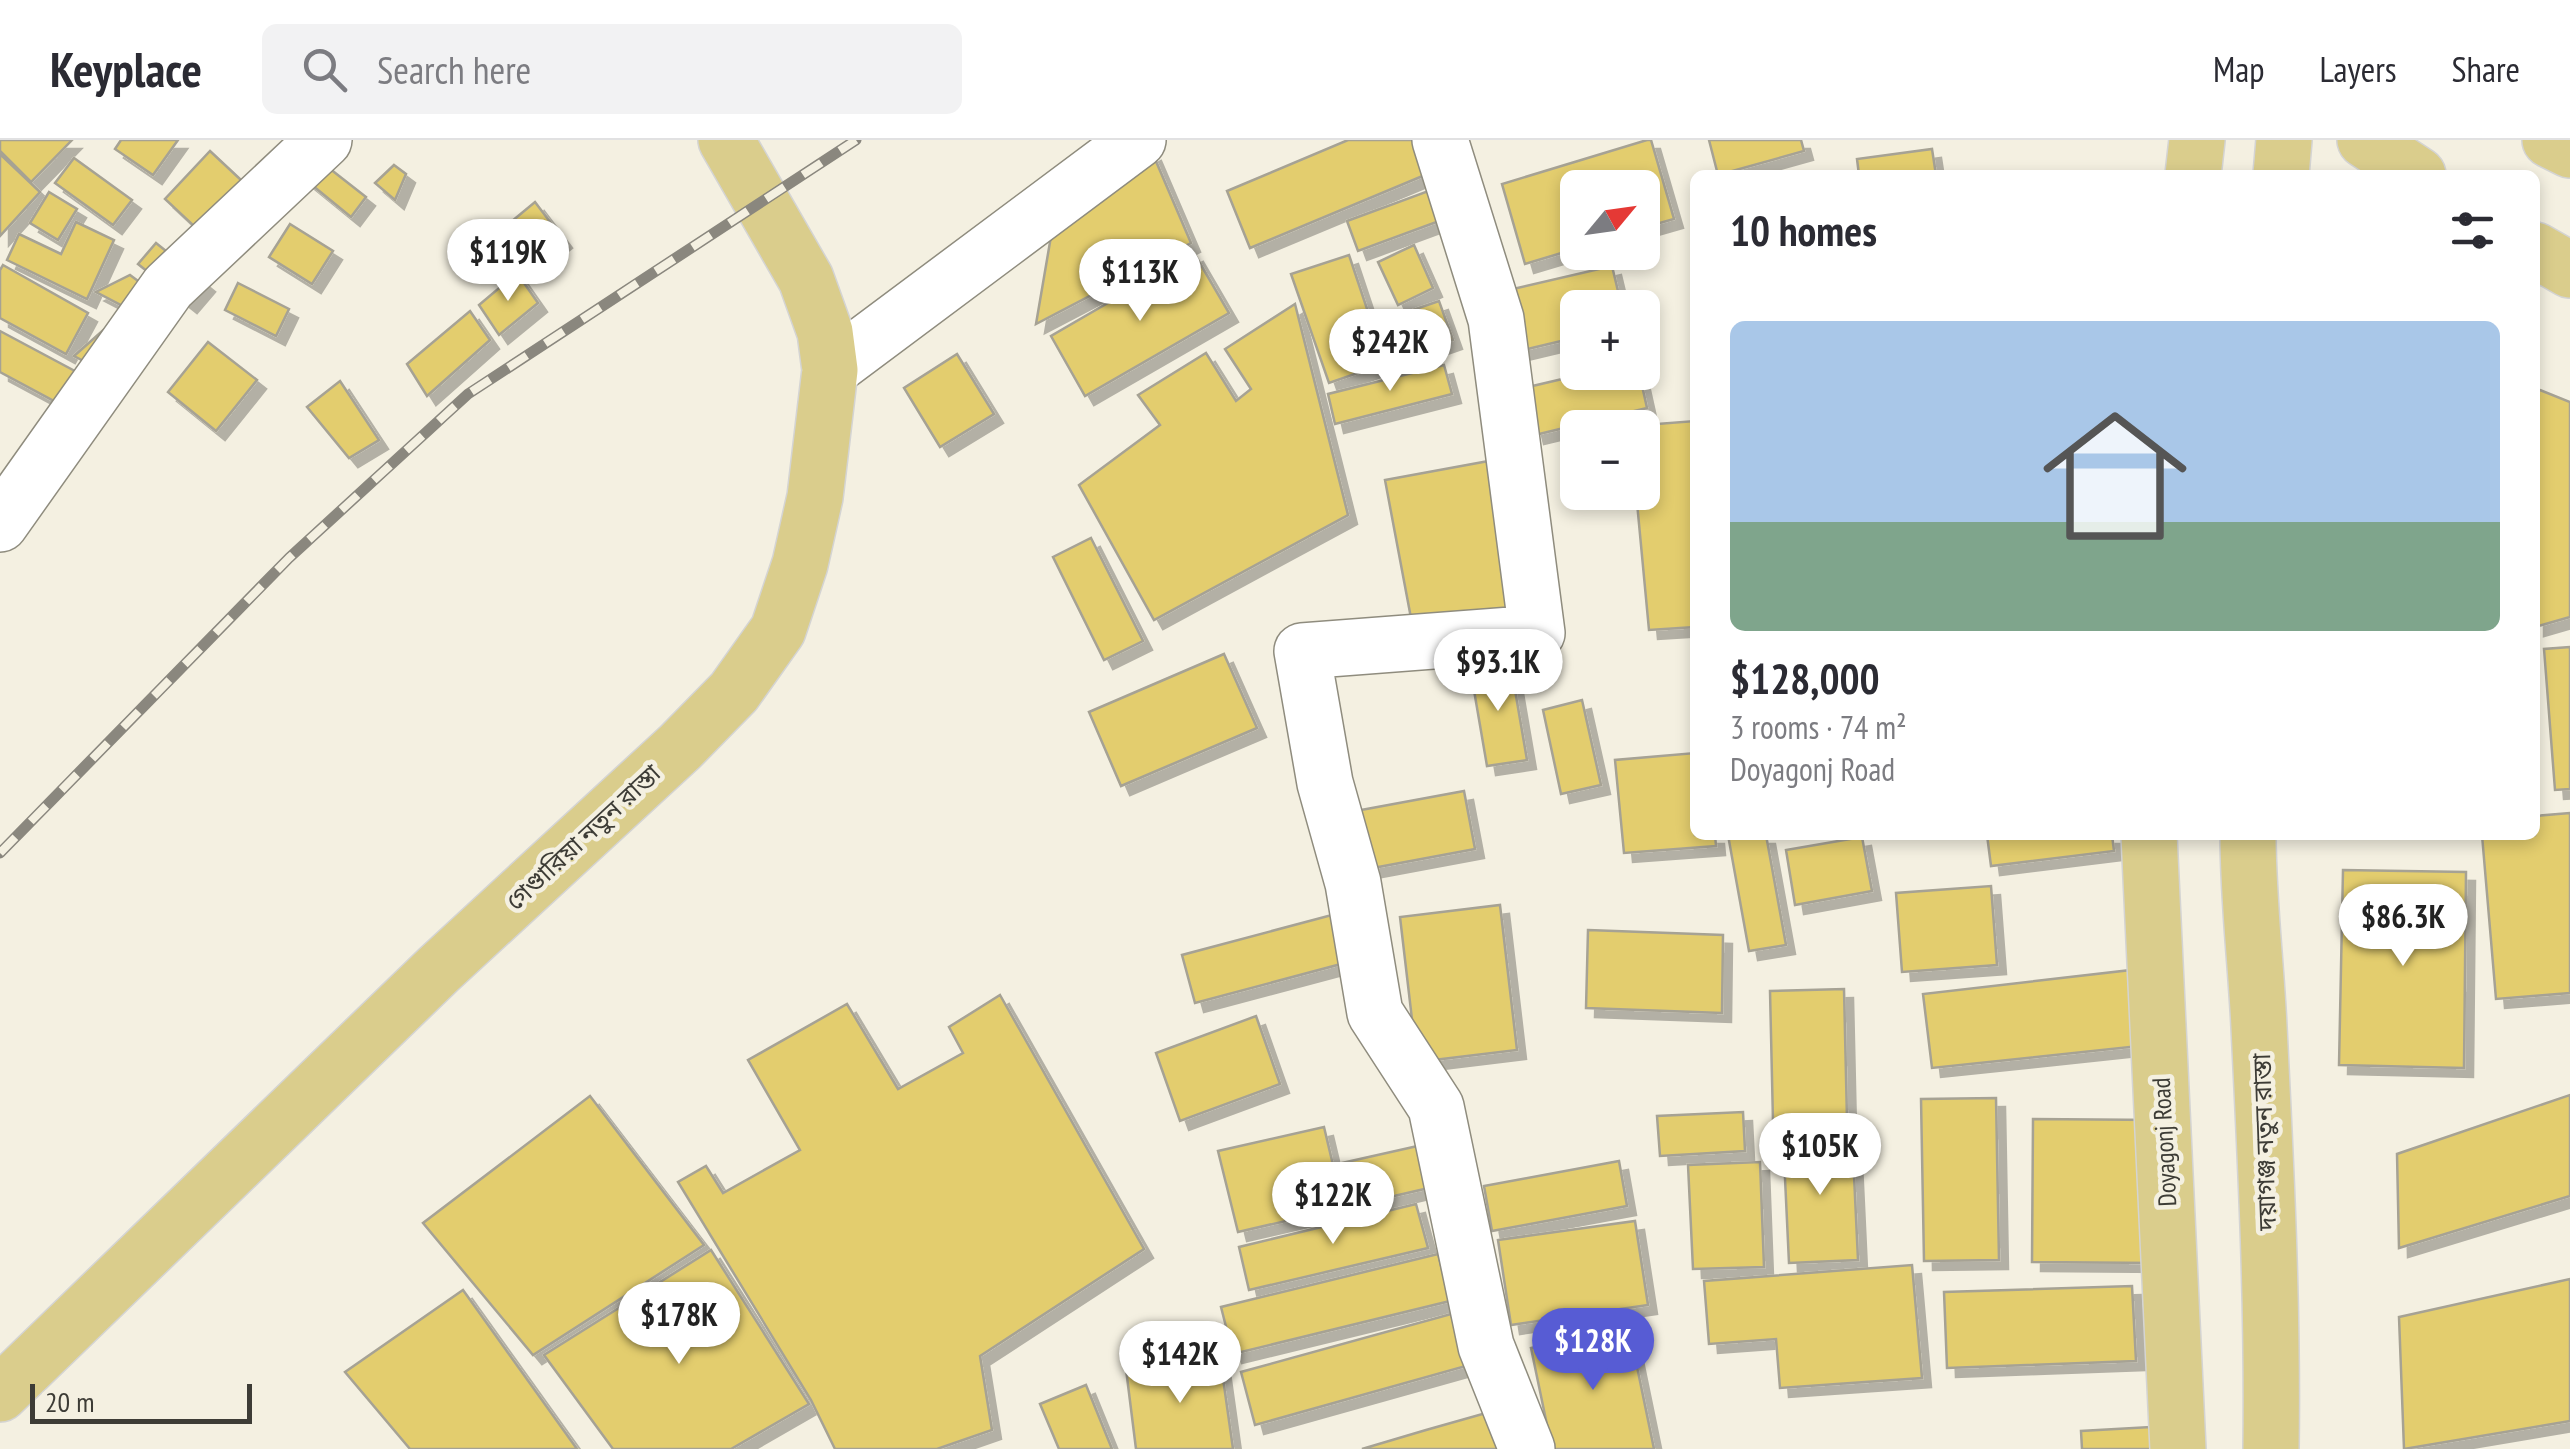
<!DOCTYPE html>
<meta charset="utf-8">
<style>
body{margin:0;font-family:"PT Sans Narrow","Noto Sans Bengali",sans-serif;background:#f2f2f3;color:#2b2b33;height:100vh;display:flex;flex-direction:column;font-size:38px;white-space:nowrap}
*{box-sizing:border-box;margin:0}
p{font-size:32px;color:#7c7c81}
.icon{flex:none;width:55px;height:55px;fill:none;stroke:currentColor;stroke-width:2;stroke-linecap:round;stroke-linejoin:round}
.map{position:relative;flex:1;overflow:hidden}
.drawer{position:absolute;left:1690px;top:30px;width:850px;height:670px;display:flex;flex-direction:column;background:#fff;border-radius:15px;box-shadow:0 5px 15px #0003}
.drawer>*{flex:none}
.needle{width:65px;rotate:61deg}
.fabs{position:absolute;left:1560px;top:30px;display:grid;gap:20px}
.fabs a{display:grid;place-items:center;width:100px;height:100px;border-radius:15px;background:#fff;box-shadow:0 5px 15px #0003;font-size:50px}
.scale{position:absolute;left:30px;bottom:25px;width:222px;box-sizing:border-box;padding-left:10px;border:5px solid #3d3c36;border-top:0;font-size:28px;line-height:35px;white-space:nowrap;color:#3d3c36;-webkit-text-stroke:8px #f4f0e1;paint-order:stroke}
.price{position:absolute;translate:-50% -85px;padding:0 22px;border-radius:35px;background:#fff;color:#222;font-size:32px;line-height:65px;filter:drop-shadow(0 2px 5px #0008)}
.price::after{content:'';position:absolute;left:50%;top:60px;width:30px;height:22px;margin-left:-15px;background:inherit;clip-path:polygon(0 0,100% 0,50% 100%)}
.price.active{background:#575cd4;color:#fff}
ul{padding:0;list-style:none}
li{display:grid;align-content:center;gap:20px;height:530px;padding:0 40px}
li+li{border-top:2px solid #e1e1e2}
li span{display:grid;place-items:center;height:310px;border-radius:15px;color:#555}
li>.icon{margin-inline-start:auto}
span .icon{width:180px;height:180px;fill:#fffc;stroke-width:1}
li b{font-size:42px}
h2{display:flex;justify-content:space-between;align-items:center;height:120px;padding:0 40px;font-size:42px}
header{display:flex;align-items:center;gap:60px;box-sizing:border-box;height:140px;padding:0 50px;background:#fff;border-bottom:2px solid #e1e1e2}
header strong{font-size:48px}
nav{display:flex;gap:55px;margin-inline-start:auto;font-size:35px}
.search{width:700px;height:90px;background:#f2f2f3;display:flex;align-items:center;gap:25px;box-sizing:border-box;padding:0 35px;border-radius:15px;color:#7c7c81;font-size:38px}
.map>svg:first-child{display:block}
.building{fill:#e3cd6e;stroke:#a6a294;stroke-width:2.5;filter:url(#shadow)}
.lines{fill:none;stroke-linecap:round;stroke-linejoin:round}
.minor-casing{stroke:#8f8c7e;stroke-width:58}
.major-casing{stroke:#d4d4d3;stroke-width:58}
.minor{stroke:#fff;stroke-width:55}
.major{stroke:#dacd8c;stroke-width:55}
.rail-casing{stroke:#8a877e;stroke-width:11}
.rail{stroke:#f4f0e1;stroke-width:8;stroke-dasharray:22;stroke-linecap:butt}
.labels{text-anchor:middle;stroke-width:9;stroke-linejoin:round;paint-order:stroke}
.street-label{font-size:25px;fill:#3d3c36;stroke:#f4f0e1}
</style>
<header>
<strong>Keyplace</strong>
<div class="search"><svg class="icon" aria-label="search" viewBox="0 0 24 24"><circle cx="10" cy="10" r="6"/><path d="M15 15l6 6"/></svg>Search here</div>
<nav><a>Map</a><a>Layers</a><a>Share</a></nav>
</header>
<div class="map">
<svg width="2570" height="1309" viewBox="0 0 2570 1309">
<defs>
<filter id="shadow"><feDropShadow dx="9" dy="9" stdDeviation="0" flood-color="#0004"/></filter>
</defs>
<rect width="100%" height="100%" fill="#f4f0e1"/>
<g class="building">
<polygon points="0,0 72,0 31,42 0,11"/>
<polygon points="121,0 178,0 153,35 115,9"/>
<polygon points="1348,0 1424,0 1437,30 1250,108 1227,51"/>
<polygon points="1647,0 1651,0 1674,79 1642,88 1642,48 1578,48 1578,108 1525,124 1502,44"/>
<polygon points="1709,0 1801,0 1804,11 1718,35"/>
<polygon points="1932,9 1936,35 1859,35 1857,19"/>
<polygon points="210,11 256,54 212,103 165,59"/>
<polygon points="1152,12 1191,103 1036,184 1056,67"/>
<polygon points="0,14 40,52 0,96"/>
<polygon points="311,14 366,57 351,77 296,32"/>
<polygon points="74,18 132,60 113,85 55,43"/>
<polygon points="394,25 406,34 395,60 375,43"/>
<polygon points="1431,50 1442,80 1358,111 1347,81"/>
<polygon points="49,52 77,69 58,100 30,83"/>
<polygon points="535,62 563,99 527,128 500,91"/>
<polygon points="76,82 114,100 87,159 7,120 19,94 61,114"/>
<polygon points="290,84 333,111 312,144 269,117"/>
<polygon points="156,103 206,143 188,164 138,124"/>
<polygon points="1414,105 1433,148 1398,165 1378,122"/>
<polygon points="1194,113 1229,173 1085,256 1051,196"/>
<polygon points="1349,115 1372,184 1439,161 1453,200 1329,243 1291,134"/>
<polygon points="3,125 88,173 66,214 0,178 0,130"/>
<polygon points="1612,126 1622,168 1578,168 1578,197 1515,212 1500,152"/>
<polygon points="517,133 538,163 499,195 479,165"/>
<polygon points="130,135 169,164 144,177 96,152"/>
<polygon points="238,143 289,169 276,196 225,170"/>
<polygon points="1295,164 1348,375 1154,480 1079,345 1160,285 1138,255 1206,213 1236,261 1251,249 1225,209"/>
<polygon points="470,171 490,200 427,256 407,224"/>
<polygon points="108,186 97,228 74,216"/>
<polygon points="0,191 86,237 69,269 0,232"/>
<polygon points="208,202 257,240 216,291 168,252"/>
<polygon points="957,214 994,274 940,307 904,248"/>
<polygon points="1444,225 1452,254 1335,284 1328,254"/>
<polygon points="1592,232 1639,232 1647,268 1535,295 1524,248"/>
<polygon points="340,241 379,300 349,318 307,267"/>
<polygon points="2535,248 2570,262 2570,477 2535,487"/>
<polygon points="1695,281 1695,487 1649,490 1636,352 1642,352 1642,288 1631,286"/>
<polygon points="1494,320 1522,475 1414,494 1385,340"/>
<polygon points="1091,398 1143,501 1104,520 1053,417"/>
<polygon points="2570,507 2570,649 2555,650 2544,509"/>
<polygon points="1224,514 1257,588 1121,646 1089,572"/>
<polygon points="1510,521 1527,620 1487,626 1470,527"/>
<polygon points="1582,560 1601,645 1561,654 1543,570"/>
<polygon points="1695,613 1695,695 1715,695 1716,706 1624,713 1615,620"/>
<polygon points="1464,651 1475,709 1373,728 1361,670"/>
<polygon points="2570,673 2570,853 2496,859 2482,695 2535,695 2535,676"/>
<polygon points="1728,695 1766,695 1786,805 1749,811"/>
<polygon points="1987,695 2112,695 2114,711 1991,726"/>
<polygon points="1862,697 1872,751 1795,765 1786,710"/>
<polygon points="2343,730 2466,732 2464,928 2339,925"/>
<polygon points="1991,746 1997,825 1902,832 1896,753"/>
<polygon points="1500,765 1517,910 1417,922 1400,777"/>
<polygon points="1343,772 1356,820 1195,863 1182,815"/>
<polygon points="1588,790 1723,795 1722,873 1586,868"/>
<polygon points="2140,829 2149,905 1932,928 1923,854"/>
<polygon points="1844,849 1847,980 1773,981 1770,851"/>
<polygon points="1000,855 1144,1109 980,1216 992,1290 937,1309 835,1309 811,1260 678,1042 706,1026 723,1053 800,1010 748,920 847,864 898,949 963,913 949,887"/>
<polygon points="1256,876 1280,944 1180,981 1156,913"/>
<polygon points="2570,955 2570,1056 2399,1108 2397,1014"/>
<polygon points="590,956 704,1105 533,1215 423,1083"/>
<polygon points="1996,958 1999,1120 1924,1121 1921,959"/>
<polygon points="1743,972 1745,1011 1660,1016 1657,976"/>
<polygon points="2033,979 2157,980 2156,1123 2032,1122"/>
<polygon points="1324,987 1333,1025 1422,1005 1433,1047 1238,1092 1218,1011"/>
<polygon points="1852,993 1858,1120 1789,1123 1783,996"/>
<polygon points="1619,1021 1627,1066 1492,1091 1484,1046"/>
<polygon points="1760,1022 1764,1127 1693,1129 1688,1025"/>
<polygon points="1416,1064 1428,1108 1249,1150 1239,1107"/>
<polygon points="1635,1081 1648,1165 1511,1185 1498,1100"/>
<polygon points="711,1110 809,1264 731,1309 613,1309 544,1215"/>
<polygon points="1438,1114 1450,1161 1233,1214 1221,1167"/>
<polygon points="1912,1125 1922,1238 1780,1248 1776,1199 1709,1204 1704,1141"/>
<polygon points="2570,1139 2570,1281 2404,1309 2399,1177"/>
<polygon points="2132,1146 2136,1221 1947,1228 1944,1152"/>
<polygon points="463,1150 577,1309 410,1309 345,1232"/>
<polygon points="1451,1174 1466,1226 1255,1285 1241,1232"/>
<polygon points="1629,1188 1654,1309 1552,1309 1531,1208"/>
<polygon points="1220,1217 1233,1309 1136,1309 1126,1229"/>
<polygon points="1086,1245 1112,1309 1059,1309 1040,1264"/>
<polygon points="1500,1269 1511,1309 1362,1309 1426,1290"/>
<polygon points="2168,1286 2169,1309 2082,1309 2081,1291"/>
</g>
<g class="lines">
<defs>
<g id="minor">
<polyline points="1440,0 1496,179 1537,493 1302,511 1325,643 1353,743 1375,873 1436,967 1486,1206 1527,1309"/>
<polyline points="830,230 1138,0"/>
<polyline points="0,384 168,147 324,0"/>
</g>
<g id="major">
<polyline points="2365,0 2418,35"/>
<polyline points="2550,0 2570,10"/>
<polyline points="2193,35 2197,0"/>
<polyline points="2281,35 2284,0"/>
<polyline points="2535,110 2570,130"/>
<polyline points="2149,695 2178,1309"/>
<path d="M2248,695C2248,759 2256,823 2259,887C2266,1027 2273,1168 2271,1309"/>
<polyline points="0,1254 438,830 680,607 734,552 778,490 800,424 815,357 830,230 825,192 806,139 726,0"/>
</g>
</defs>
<use href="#minor" class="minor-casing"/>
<use href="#major" class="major-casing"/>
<use href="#minor" class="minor"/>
<use href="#major" class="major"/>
<defs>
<polyline id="rail" points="0,713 289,418 468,254 856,0"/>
</defs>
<use href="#rail" class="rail-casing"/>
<use href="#rail" class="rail"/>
</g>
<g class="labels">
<g class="street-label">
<text transform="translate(583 697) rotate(-43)" y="9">গেণ্ডারিয়া নতুন রাস্তা</text>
<text transform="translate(2164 1002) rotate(-93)" y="9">Doyagonj Road</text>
<text transform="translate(2264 1002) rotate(-92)" y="9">দয়াগঞ্জ নতুন রাস্তা</text>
</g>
</g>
</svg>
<div class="fabs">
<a><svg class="needle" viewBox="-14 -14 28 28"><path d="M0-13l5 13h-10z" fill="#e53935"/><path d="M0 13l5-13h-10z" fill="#7c7c81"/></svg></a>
<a>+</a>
<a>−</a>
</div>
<div class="scale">20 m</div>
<b class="price" style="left:508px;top:164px">$119K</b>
<b class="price" style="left:1140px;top:184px">$113K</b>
<b class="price" style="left:1390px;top:254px">$242K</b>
<b class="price" style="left:1498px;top:574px">$93.1K</b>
<b class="price" style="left:2403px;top:829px">$86.3K</b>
<b class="price" style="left:1820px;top:1058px">$105K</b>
<b class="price" style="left:1333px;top:1107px">$122K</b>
<b class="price" style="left:679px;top:1227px">$178K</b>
<b class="price active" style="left:1593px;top:1253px">$128K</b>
<b class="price" style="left:1180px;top:1266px">$142K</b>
<section class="drawer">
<h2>10 homes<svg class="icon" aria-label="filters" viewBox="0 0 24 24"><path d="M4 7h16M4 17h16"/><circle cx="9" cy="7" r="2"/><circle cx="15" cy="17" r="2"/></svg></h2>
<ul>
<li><span style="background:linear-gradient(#a9c7e8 65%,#7fa58c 0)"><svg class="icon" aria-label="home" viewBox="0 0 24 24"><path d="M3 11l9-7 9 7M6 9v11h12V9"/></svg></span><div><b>$128,000</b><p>3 rooms · 74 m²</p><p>Doyagonj Road</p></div></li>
</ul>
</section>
</div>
